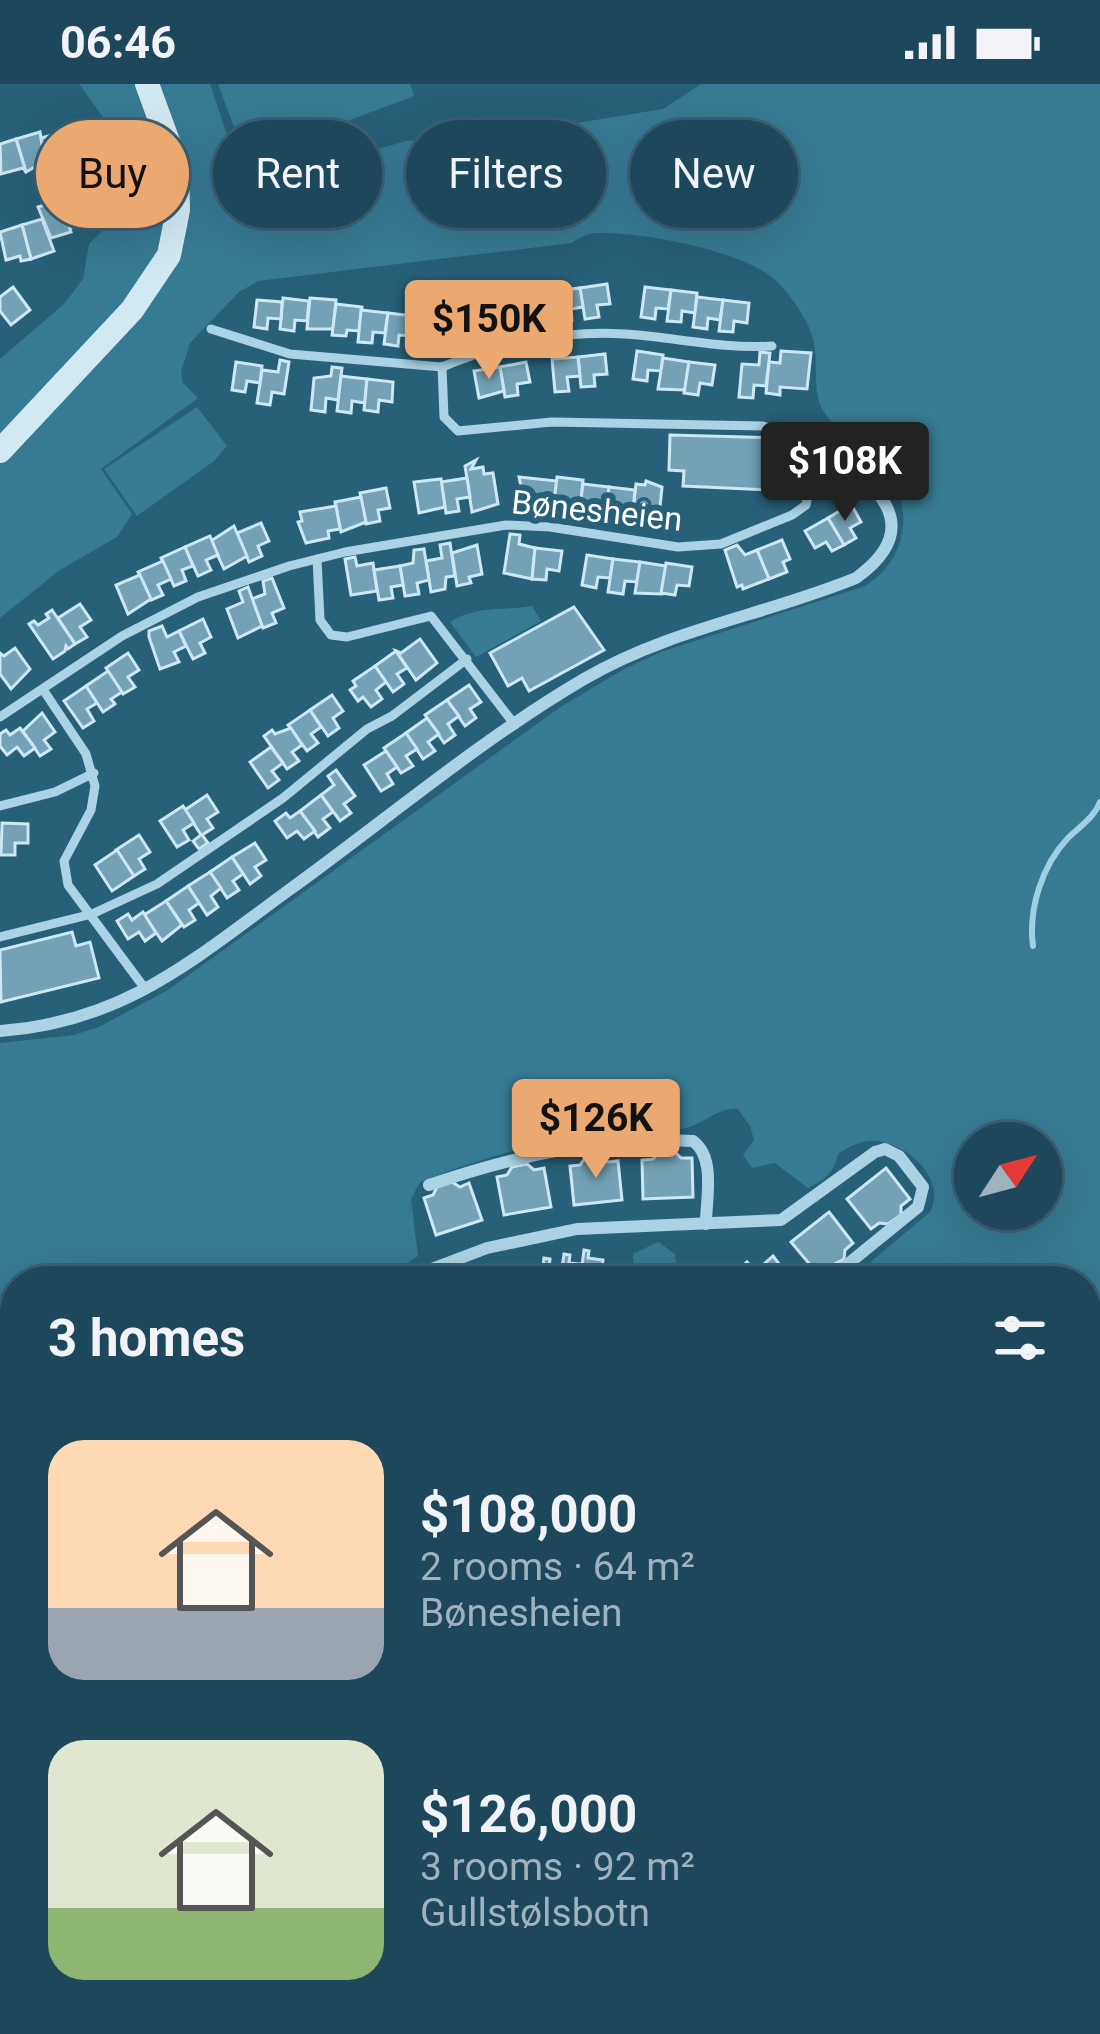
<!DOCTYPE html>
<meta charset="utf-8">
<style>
body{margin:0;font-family:Roboto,sans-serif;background:#254f61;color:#f1f3f6;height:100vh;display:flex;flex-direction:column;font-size:45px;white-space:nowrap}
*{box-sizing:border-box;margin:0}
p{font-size:39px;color:#a0b2bb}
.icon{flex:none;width:66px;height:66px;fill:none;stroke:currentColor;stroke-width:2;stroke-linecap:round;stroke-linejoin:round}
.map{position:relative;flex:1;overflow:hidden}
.drawer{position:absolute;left:0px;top:1182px;width:1101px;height:768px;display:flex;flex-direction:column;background:#1d485b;border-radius:48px 48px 0 0;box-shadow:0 12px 48px #0002,0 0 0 3px #3b6071}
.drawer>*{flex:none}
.hud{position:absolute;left:36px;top:36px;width:1029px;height:108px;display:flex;gap:24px}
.needle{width:78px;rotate:54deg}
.tools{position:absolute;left:954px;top:1038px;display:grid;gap:24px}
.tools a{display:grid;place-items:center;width:108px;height:108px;border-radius:50%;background:#1d485b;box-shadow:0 12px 48px #0002,0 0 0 3px #3b6071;font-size:60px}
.price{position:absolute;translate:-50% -102px;padding:0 27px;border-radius:12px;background:#eba870;color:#111;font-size:39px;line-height:78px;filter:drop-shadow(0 3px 6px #0008)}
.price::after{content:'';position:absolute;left:50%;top:72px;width:36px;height:27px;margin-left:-18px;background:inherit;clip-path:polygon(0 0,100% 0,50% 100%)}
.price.on{background:#222;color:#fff}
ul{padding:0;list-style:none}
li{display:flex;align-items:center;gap:36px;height:300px;padding:0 48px}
li span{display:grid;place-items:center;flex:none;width:336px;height:240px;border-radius:36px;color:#555}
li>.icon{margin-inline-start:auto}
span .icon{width:144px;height:144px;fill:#fffc;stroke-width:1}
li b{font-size:51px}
h2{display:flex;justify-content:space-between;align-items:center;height:144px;padding:0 48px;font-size:51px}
.chip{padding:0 42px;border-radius:54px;background:#1d485b;box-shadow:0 12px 48px #0002,0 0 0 3px #3b6071;font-size:42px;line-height:108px}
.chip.on{background:#eba870;color:#111}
.status{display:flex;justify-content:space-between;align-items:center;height:84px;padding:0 60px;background:#1d485b;direction:ltr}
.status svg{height:33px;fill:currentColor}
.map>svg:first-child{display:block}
.green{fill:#377a94;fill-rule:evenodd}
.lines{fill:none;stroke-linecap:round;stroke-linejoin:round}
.stream{stroke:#9ed0e4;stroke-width:6}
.building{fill:#73a2b6;stroke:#cce8f3;stroke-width:3}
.service{stroke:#aad3e3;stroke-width:9}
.minor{stroke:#aad3e3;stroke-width:12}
.secondary{stroke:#d2e9f4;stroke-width:24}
.labels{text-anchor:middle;stroke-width:12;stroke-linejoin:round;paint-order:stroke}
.street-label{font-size:33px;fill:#fff;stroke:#276079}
</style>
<div class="status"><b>06:46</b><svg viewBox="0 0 49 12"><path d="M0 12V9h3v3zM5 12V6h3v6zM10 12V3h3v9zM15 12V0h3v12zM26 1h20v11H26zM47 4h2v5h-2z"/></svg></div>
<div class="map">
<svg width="1100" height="1950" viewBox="0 0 1100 1950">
<rect width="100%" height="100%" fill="#276079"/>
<g class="green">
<path d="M79,0H210L237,81L251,102L406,57L515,49L663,25L701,0H1100V1581L1086,1584V1197H848L930,1128C946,1097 913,1065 883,1058C866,1054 852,1061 838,1070C835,1088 824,1096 808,1104L775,1079L752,1084L743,1071L754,1056L750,1042L738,1025C719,1023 705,1039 686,1044C659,1052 629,1044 602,1048C538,1057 479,1075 420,1098L411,1115L418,1172L380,1197H15V1346L0,1347V959L74,951L99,943L168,906L559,624L624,585L661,568L865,502C915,471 914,408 874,369C859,354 835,347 824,328C808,303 824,272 807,239C798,222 783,200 766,189C727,164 642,148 596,149C587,149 580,154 571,159L258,197L239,208L190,259L181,288L183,299L198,314L101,385L132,430L117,453L60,486L0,534V275L64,220L83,195L89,160L101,148L113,82L103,33ZM975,1059H1041V1125H975Z"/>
<polygon points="218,0 410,0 414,12 246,75"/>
<polygon points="197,323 227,362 214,377 137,432 104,385"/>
<path d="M532,522L541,537L476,573L450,538C477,521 502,527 532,522Z"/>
<polygon points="658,1158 675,1170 679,1197 635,1197 633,1170"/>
<polygon points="229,1935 919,1935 903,1950 220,1950"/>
</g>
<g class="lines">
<path class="stream" d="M1033,862C1028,826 1042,781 1068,754C1080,742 1094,734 1100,718"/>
</g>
<g class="building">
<polygon points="85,41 93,69 70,76 62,48"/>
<polygon points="40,48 45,77 26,88 16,55"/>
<polygon points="62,48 70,76 46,83 41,54"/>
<polygon points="16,55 26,88 23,84 1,90 0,60"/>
<polygon points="85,109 93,136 69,144 61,116"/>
<polygon points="61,116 71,148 51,154 38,123"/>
<polygon points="42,135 54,167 31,175 22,141"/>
<polygon points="22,141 31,175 21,177 20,172 6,176 0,148"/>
<polygon points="499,198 506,199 508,211 527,208 531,236 506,242"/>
<polygon points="607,200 610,220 597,221 599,233 585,235 580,204"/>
<polygon points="13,203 30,226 11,241 0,227 0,213"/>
<polygon points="645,203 671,206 668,225 656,224 655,235 641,233"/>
<polygon points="554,204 557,223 544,225 546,236 532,239 527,208"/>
<polygon points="580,204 583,223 571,225 572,236 559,239 554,207"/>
<polygon points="671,206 697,209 695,229 682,227 681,238 667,237"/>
<polygon points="502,211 506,239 493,241 494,248 481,250 476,219"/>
<polygon points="697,213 723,216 720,236 708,234 707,245 693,243"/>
<polygon points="283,214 309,217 307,237 295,236 294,247 280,245"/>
<polygon points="310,214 336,216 333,245 307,245"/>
<polygon points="257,216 282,218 281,235 268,234 267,245 254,243"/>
<polygon points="723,216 749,219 747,239 734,237 733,248 719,247"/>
<polygon points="336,220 362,223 359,247 347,246 346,252 332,251"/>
<polygon points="476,223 479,242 467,244 469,257 447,261 442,228"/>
<polygon points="361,226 388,229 385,249 373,248 372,259 358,258"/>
<polygon points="388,229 414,232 412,252 399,251 398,262 384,260"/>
<polygon points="637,267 663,271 661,287 648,286 647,297 633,295"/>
<polygon points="781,267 811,269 807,305 780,303 780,311 766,309 769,278 780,279"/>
<polygon points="760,268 770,269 766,302 754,301 753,314 739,313 742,280 759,281"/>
<polygon points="605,270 607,290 594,291 595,302 581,303 578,273"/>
<polygon points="578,273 580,292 567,293 569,307 555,308 552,275"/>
<polygon points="663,274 689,278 685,306 658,305"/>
<polygon points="280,276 289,278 284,310 272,308 270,321 257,319 262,286 278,288"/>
<polygon points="236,278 262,282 260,299 247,297 245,308 232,306"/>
<polygon points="526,278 530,298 517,300 518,311 505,313 500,283"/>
<polygon points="689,278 715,281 712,301 700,299 698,311 684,309"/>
<polygon points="332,283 342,284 338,316 326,314 325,328 311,326 314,294 331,292"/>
<polygon points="500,283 504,307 479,314 474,287"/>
<polygon points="341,292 367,295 365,319 352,317 351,329 337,327"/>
<polygon points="367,295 393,298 392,318 379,316 378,328 364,326"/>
<polygon points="670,351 778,354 777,370 792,370 790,407 683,402 684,387 669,386"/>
<polygon points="476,376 471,385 483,383 484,390 493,389 498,420 472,428 465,382"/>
<polygon points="519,393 557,397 554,417 542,415 541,426 516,419 517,408 522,408"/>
<polygon points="557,393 583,396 580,427 553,428"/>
<polygon points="467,394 470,413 457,415 459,427 446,429 441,398"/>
<polygon points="441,395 445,423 419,429 414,398"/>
<polygon points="646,397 662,403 659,433 646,431 645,443 631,441 636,400 645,401"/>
<polygon points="583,400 609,403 606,431 579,431"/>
<polygon points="609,403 635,406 633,426 620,425 619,436 605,434"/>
<polygon points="386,404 390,424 378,426 380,437 366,440 360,409"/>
<polygon points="361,413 366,438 341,448 335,418"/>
<polygon points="851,420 861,438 850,444 856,454 844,461 828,434"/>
<polygon points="336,422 340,445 328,447 329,454 306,459 298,438 302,437 300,428"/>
<polygon points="828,434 844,461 832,467 826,458 815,464 805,447"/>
<polygon points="261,439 269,457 258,462 262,472 249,478 237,449"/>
<polygon points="234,442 247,472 224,485 211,457"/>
<polygon points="510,450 520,451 519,460 535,464 532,495 504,489"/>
<polygon points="210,452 218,471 206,476 211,486 198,492 185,463"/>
<polygon points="782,456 790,475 783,478 787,488 769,495 757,466"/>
<polygon points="450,459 455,492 446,493 445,505 431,508 426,477 442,474 440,461"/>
<polygon points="477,461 482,490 469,493 471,499 457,502 452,469"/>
<polygon points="737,461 745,471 757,466 769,495 743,505 742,501 737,503 725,466"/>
<polygon points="185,463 193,482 182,486 186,497 174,502 161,474"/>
<polygon points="535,464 562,467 559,487 547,485 546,496 532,495"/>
<polygon points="424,465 429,496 417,499 419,510 405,512 400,482 413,479 414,466"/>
<polygon points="587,471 613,475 610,494 598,493 596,504 582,501"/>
<polygon points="355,473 357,482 373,479 377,507 351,511 345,475"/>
<polygon points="613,475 640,478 637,498 625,497 623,510 608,508"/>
<polygon points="163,477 171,495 158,501 163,511 151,516 138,488"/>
<polygon points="640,478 666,482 662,510 635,509"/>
<polygon points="666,479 692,483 689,502 677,501 675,511 661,509"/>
<polygon points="400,482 403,501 391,503 393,514 379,516 374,486"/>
<polygon points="140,491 151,515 128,530 116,501"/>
<polygon points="272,494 284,524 272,529 276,539 263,544 252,515 265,510 263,497"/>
<polygon points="248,503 262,542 238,554 227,525 243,518 239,507"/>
<polygon points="80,520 91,536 80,543 87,553 75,560 58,534"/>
<polygon points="574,523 604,566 529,607 522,594 508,602 490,569"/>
<polygon points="52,526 75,560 68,565 66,562 65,567 53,575 29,540 34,537 38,541 49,534 46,530"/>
<polygon points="203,535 211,553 200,559 205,569 193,575 179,547"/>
<polygon points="162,542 167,553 179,547 186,562 174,568 179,578 160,585 149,553 149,547"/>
<polygon points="420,555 437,579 416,596 396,567 401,569"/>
<polygon points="15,564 30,585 11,605 0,590 0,569 4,572"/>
<polygon points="396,567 407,584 397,590 404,600 393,608 375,582"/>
<polygon points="128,569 139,586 128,593 135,603 123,610 106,584"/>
<polygon points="375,582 386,598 376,606 382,615 371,623 363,613 358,617 350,606 356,602 353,597"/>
<polygon points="108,587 122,608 111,615 115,620 103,628 86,602"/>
<polygon points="469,601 481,618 470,625 476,634 465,642 447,616"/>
<polygon points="86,602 97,619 87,625 94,637 83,644 64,617"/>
<polygon points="332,611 343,627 333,634 339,644 328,652 310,626"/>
<polygon points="447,616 459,632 448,640 455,651 444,659 425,631"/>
<polygon points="310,626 321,643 311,650 318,659 307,667 288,641"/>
<polygon points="42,629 55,648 44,656 51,665 40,672 23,647"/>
<polygon points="427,634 439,650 428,658 435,667 423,675 406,649"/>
<polygon points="20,644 35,664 24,672 17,663 7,671 0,662 0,650 6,646 10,651"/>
<polygon points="291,644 302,661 292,668 299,677 287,685 264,652 272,646 275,650"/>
<polygon points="406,649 417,665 406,672 413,682 401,689 384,664"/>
<polygon points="271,663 283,679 272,687 279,696 268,704 250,678"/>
<polygon points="386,667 397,683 387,690 393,700 381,707 364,681"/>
<polygon points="336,686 355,712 344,720 351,729 340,737 321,711 334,701 328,692"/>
<polygon points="207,711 218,728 207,735 213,744 202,751 208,759 199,765 193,757 201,751 185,726"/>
<polygon points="321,711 333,728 323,735 330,744 318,753 300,727"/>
<polygon points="183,722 194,739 183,746 189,756 177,763 160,737"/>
<polygon points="300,727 315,747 304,755 297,747 287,754 275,737 286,729 290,734"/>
<polygon points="2,739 28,740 28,759 15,759 15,771 1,771"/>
<polygon points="139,751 150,768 139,775 145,785 134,792 116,766"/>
<polygon points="255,759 266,776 255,783 261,792 250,800 232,773"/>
<polygon points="117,766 134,792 112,807 95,781"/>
<polygon points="232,773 243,790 233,797 239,806 227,814 210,788"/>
<polygon points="210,788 221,804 211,812 218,823 207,831 188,802"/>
<polygon points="188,802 199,819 189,826 195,836 184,843 166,817"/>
<polygon points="166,817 182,841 162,857 144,831"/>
<polygon points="143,828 156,849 145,857 139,848 128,855 117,837 128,830 132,836"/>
<polygon points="72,848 76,862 90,858 99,894 1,918 0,866"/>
<polygon points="675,1068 681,1074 692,1074 693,1113 643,1115 642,1076 653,1075 659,1069"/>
<polygon points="601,1072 608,1078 618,1077 622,1116 574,1121 570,1082 580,1081 585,1074"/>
<polygon points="527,1080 534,1086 544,1084 551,1123 504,1131 497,1093 507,1091 512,1083"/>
<polygon points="886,1084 910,1115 901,1122 901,1131 888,1140 879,1139 871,1145 847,1115"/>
<polygon points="452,1098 460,1103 469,1099 482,1136 436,1151 424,1114 433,1111 437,1103"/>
<polygon points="829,1128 853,1159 845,1166 844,1175 817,1189 791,1158"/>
<polygon points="584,1166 589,1167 588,1174 603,1176 600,1197 580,1197"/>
<polygon points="564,1170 570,1171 569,1179 581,1180 580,1197 560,1197"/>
<polygon points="773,1172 792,1197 732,1197 729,1193 747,1178 755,1188"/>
<polygon points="544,1174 550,1175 549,1183 562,1185 560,1197 541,1197"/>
<polygon points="15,1363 15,1396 6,1399 0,1397 0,1364"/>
<polygon points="1,1474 13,1476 15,1490 15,1509 5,1513 0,1510"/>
<polygon points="1086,1751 1100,1761 1100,1827 1091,1821 1086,1825"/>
<polygon points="79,1935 85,1935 96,1950 59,1950"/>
</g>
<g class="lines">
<g class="service">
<path d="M442,283C498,260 563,246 624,250C674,253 721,265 772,262"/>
<polyline points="317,475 320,536 331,551 347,553 431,532 515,641"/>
<polyline points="44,607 86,670 95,702 91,726 64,777 68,801 146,906"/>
<polyline points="0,633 122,552 198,513 289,482 345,468 506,441 550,443 678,463 721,460 792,431 806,421 818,363 763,342 552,338 458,347 444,333 442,283 290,270 211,245"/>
<polyline points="0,722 55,708 94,689"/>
<polyline points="0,853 92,830 157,800 283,714 367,645 392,632 467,575"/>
<polyline points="0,1432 15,1432"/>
<polyline points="0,1457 15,1453"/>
<polyline points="1086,1740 1100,1750"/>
<polyline points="1086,1852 1100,1853"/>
<polyline points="1086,1876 1100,1873"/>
</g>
<g class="minor">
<path d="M0,947C124,938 193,876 289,806C386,736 480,656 584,595C669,545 766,531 856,494C931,440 872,395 818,363"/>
<path d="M429,1101C515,1072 601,1052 693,1057C716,1074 706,1114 706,1140"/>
<polyline points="400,1197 487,1164 577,1145 781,1136 875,1068 885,1065 899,1072 923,1103 918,1123 827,1197"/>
<polyline points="1086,1353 1100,1344"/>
<polyline points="1086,1557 1100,1567"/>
<polyline points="210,1950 217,1935"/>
</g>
<g class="secondary">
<polyline points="0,367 132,226 169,171 178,126 177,82 147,0"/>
<polyline points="0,1617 15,1623"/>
<polyline points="1064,1935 1100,1948"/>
</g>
</g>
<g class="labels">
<g class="street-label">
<text transform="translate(597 426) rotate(6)" y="12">Bønesheien</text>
</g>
</g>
</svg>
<div class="tools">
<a><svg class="needle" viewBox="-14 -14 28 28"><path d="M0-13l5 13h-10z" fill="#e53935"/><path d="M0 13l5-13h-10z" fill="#a0b2bb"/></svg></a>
</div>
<b class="price" style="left:489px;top:298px">$150K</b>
<b class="price on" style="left:845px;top:440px">$108K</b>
<b class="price" style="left:596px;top:1097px">$126K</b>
<div class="hud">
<a class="chip on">Buy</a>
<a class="chip">Rent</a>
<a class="chip">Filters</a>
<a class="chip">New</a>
</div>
<section class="drawer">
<h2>3 homes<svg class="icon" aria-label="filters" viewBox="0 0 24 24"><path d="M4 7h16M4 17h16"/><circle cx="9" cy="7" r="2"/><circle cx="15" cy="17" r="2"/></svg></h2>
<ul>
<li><span style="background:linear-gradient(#ffd9b3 70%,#9aa5b1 0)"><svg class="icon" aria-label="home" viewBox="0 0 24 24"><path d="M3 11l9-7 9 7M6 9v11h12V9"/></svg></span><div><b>$108,000</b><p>2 rooms · 64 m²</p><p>Bønesheien</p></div></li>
<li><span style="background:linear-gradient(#dfe7d0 70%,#8fb573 0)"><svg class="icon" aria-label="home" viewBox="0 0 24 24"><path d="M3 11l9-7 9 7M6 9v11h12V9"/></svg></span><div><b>$126,000</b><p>3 rooms · 92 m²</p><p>Gullstølsbotn</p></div></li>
</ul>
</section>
</div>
